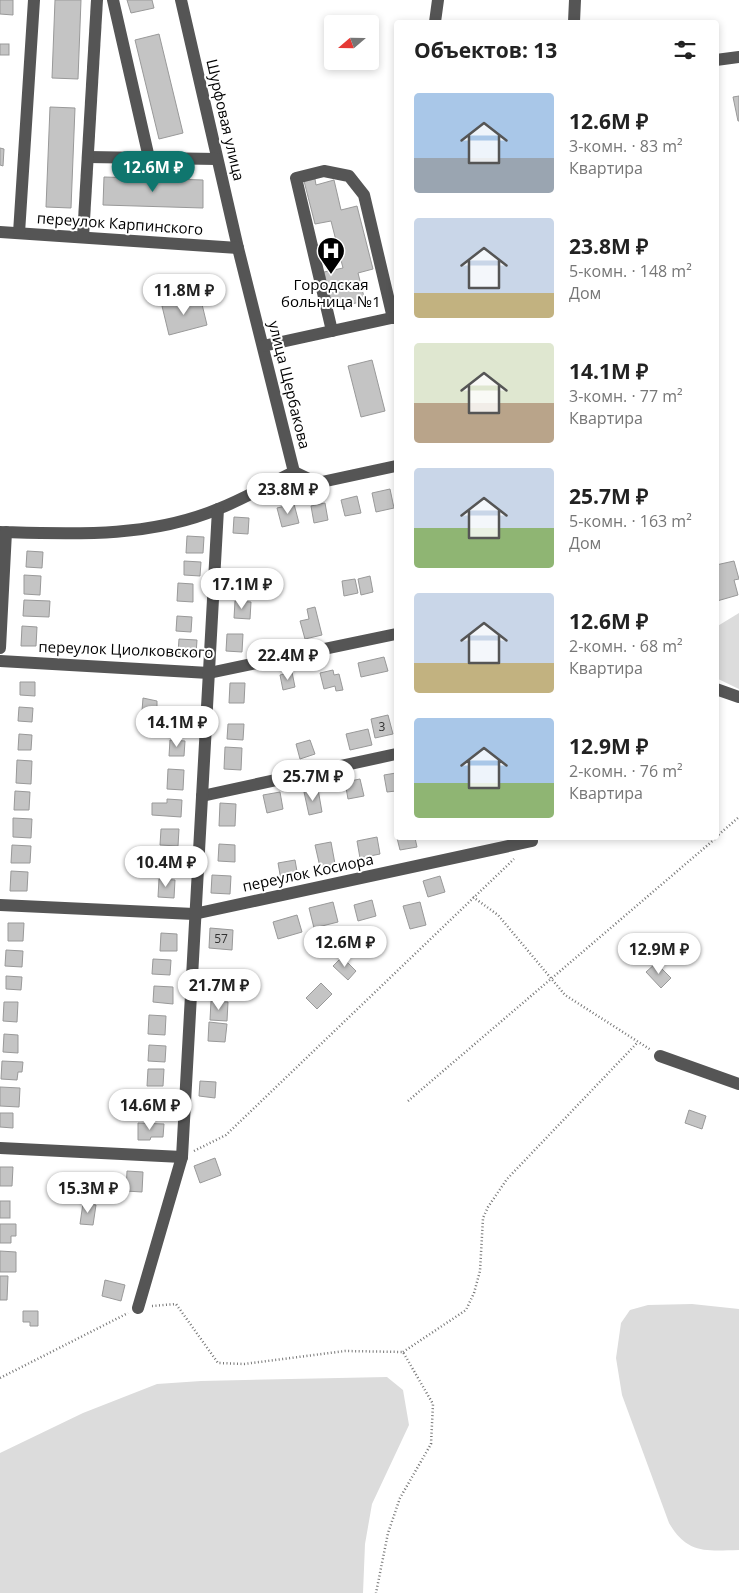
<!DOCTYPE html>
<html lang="ru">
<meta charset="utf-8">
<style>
body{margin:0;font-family:"Open Sans",sans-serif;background:#f2f2f2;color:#222;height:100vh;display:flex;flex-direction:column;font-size:19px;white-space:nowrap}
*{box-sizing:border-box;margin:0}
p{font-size:16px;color:#767676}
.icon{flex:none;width:28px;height:28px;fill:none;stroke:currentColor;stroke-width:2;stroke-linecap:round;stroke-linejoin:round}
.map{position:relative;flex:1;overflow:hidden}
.side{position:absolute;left:394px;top:20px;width:325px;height:820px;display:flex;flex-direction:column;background:#fff;border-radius:5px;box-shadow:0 2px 8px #0003}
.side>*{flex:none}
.needle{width:32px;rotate:250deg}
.buttons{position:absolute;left:324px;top:15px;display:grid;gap:10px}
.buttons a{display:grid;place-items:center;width:55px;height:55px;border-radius:5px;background:#fff;box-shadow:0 2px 8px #0003;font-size:25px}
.price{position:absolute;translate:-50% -42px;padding:0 11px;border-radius:18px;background:#fff;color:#222;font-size:16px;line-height:32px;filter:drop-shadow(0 1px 2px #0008)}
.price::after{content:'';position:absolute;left:50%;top:30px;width:15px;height:11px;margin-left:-8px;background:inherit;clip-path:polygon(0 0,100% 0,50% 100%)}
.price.selected{background:#0f766e;color:#fff}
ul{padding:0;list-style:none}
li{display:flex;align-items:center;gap:15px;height:125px;padding:0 20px}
li span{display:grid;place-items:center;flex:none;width:140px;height:100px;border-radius:5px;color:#555}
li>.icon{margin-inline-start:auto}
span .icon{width:60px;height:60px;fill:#fffc;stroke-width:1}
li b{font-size:21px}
h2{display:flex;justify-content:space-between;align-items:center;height:60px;padding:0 20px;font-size:21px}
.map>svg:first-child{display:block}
.green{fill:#dcdcdc}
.building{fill:#c4c4c4;stroke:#999}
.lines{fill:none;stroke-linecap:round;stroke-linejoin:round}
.path{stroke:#777;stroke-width:2.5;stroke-dasharray:1 2.5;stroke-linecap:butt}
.minor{stroke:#555;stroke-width:12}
.labels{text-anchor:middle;stroke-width:4;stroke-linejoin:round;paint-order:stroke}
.number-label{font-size:12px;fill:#313131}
.street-label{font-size:15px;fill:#000;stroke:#fff}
.poi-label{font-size:15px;fill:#000;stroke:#fff}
</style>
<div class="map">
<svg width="739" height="1593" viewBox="0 0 739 1593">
<rect width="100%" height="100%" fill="#fff"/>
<g class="green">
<polygon points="739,613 739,689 716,678 716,627"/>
<path d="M692,1304L739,1309V1550C706,1551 687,1554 669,1523L622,1395L616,1358L621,1323L630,1310L648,1305Z"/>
<polygon points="387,1377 403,1390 409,1425 372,1504 365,1544 363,1593 0,1593 0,1453 83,1413 157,1384 201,1381"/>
</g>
<g class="building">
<polygon points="0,0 13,0 13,15 0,14"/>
<polygon points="55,0 81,0 78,79 52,78"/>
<polygon points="127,0 152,0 154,8 131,13"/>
<polygon points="159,34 183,133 159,139 135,40"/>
<rect x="0" y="44" width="9" height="11"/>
<polygon points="739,96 739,121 738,121 733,97"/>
<polygon points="50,107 75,108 71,208 46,207"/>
<polygon points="0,148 4,149 3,166 0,165"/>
<polygon points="104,177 203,180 203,208 103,205"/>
<polygon points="315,179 316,185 334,180 341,210 357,206 373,269 358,273 365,301 333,308 324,272 343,268 331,221 315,224 304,181"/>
<polygon points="200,296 207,325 169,335 162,306"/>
<polygon points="372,360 385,411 361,417 348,366"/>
<polygon points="390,489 394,508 376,512 372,493"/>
<polygon points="357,496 361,513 345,516 341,500"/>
<polygon points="325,503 328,520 314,523 311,506"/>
<polygon points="294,504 299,523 282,527 277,508"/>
<polygon points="234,517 249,518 248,534 233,533"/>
<polygon points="187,536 204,537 203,553 186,553"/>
<polygon points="27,551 43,552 42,568 26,567"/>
<polygon points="184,561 201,562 200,576 184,575"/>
<polygon points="734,561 739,579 734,580 738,595 717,601 716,565"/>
<polygon points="236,570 250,571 250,588 235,587"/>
<polygon points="24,575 41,576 40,595 24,594"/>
<polygon points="370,576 373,592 361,595 358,579"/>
<polygon points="355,579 358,593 344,596 342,581"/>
<polygon points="178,583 193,584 193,602 177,601"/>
<polygon points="24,600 50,601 49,617 23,616"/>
<polygon points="235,601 251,602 250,619 234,618"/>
<polygon points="315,607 322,635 305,639 300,621 309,619 307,609"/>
<polygon points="177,616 192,617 191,632 176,631"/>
<polygon points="22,626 37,627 36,646 21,646"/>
<polygon points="227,634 243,634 242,652 226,651"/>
<polygon points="179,639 197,640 196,654 178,653"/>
<polygon points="384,657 388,671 361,677 358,663"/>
<polygon points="333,670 334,675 339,674 343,690 336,691 335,686 324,689 320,673"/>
<polygon points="292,672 295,687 283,690 280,675"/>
<polygon points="20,682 35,682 35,696 20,695"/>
<polygon points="230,683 245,683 244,703 229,703"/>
<polygon points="143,698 157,701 157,712 142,711"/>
<polygon points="19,707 33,708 32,722 18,721"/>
<polygon points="171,713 186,713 185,733 164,732 164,724 171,725"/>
<polygon points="388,715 393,734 375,738 371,719"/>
<polygon points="228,724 244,724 243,740 227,739"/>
<polygon points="368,729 372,745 350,750 346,734"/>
<polygon points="19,734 32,735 31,750 18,750"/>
<polygon points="170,740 185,741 184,756 169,756"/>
<polygon points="310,740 315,754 300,759 296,744"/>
<polygon points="225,747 242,748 241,770 224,769"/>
<polygon points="17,760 32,761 31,784 16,783"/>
<polygon points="168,769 184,770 183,790 167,789"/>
<polygon points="396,773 396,791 387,792 384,775"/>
<polygon points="360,779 364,796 348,799 345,782"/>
<polygon points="318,789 322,812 309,815 304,792"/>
<polygon points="15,791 30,792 29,810 14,810"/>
<polygon points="280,792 283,809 267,813 263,795"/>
<polygon points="167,799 182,800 181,817 152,815 152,803 167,803"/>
<polygon points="220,803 236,804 235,826 219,826"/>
<polygon points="13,818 32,819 31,838 13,837"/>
<polygon points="161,829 179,829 178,846 160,845"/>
<polygon points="377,837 380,854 360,858 357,841"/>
<polygon points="397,838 415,838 417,847 400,850"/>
<polygon points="331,842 335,864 320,867 315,845"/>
<polygon points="219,844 235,845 235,862 218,861"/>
<polygon points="12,845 31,846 30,863 11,863"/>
<polygon points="161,852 177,852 176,870 160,869"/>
<polygon points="295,860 298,877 281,880 278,863"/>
<polygon points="11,871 28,872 27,891 10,891"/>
<polygon points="212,875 231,876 230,894 211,893"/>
<polygon points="440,876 445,892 428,897 423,881"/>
<polygon points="159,879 175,880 174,898 158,897"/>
<polygon points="372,900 376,916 358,921 354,905"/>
<polygon points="333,902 338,922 314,928 309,908"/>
<polygon points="420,902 426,925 410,929 403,906"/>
<polygon points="297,915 302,932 278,939 273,922"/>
<polygon points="8,923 24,923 23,941 8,941"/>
<polygon points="210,928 233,930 232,950 209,948"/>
<polygon points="161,933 177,934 177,951 160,951"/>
<polygon points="6,950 23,951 22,967 5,966"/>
<polygon points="342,957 356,971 348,980 333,966"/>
<polygon points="153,959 171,960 170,975 152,974"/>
<polygon points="656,963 671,978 661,988 646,972"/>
<polygon points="213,971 230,972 229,989 212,988"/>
<polygon points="6,976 22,977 21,990 6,989"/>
<polygon points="321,983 332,994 317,1009 306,998"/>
<polygon points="154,986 173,987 173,1004 153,1002"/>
<polygon points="211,1001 228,1002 227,1021 210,1020"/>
<polygon points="4,1002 18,1002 17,1022 3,1021"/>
<polygon points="149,1015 166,1016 165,1035 148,1034"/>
<polygon points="209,1022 227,1024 225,1042 208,1041"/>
<polygon points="4,1034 18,1035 18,1053 3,1052"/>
<polygon points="149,1045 166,1046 165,1062 148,1061"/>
<polygon points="2,1061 23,1062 22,1072 18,1072 17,1080 1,1079"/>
<polygon points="148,1069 164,1069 163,1086 147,1086"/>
<polygon points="200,1081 216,1082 215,1098 199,1096"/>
<polygon points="0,1087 20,1088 19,1107 0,1106"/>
<polygon points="147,1096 160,1097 159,1110 146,1109"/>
<polygon points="689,1110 706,1116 702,1129 685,1123"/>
<polygon points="0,1113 13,1113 13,1128 0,1127"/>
<polygon points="138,1123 164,1124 163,1137 151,1137 150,1140 138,1140"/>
<polygon points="215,1158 221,1175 200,1183 194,1166"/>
<polygon points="0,1167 13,1167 12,1186 0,1186"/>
<polygon points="127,1171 143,1172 142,1192 126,1191"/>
<rect x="0" y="1201" width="10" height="17"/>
<polygon points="83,1203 96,1205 93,1225 80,1224"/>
<polygon points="0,1224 16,1224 16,1236 11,1236 11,1243 0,1243"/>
<polygon points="0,1251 16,1252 16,1272 0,1272"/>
<polygon points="0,1276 8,1276 7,1300 0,1300"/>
<polygon points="105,1280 125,1285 121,1301 102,1296"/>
<polygon points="23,1311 38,1311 38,1326 30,1326 30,1322 23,1322"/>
</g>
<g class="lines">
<g class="path">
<polyline points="716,837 739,817"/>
<polyline points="473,897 498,915 565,995 651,1050"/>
<polyline points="408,1101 716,838"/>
<polyline points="194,1151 226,1135 514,859"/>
<polyline points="152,1306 176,1304 218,1363 244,1364 345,1351 403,1352 433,1404 431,1444 400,1498 388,1533 376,1593"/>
<polyline points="403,1352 466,1310 474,1293 480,1271 483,1218 488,1207 507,1179 638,1042"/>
<polyline points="0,1378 128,1313"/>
</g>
<g class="minor">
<polyline points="113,0 149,158"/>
<polyline points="181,0 238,248 294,472"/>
<polyline points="435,22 438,0"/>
<polyline points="574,22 575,0"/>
<polyline points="716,60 739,57"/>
<polyline points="88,157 217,159"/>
<polyline points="0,232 238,248"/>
<polyline points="19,233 34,0"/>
<polyline points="83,237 97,0"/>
<polyline points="332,331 296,178 324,171 349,176 364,195 393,318"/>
<polyline points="263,346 396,317"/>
<path d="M0,532C73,534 149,538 218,509C244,499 269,484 294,472L317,483L396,466"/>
<polyline points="0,648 6,532"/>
<polyline points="0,661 209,673 396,634"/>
<polyline points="716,689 739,697"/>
<polyline points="202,796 396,754"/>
<polyline points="0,905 194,914 532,841"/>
<polyline points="660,1056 739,1084"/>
<polyline points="0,1148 182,1157"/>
<polyline points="138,1308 182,1157 218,509"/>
</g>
</g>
<defs>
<symbol id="hospital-pin" viewBox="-11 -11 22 30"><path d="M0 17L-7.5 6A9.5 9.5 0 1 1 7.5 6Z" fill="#000" stroke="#fff"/><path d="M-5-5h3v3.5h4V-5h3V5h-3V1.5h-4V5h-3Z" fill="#fff"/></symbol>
</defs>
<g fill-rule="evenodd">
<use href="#hospital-pin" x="315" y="235" width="32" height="43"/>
</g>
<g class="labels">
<g class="number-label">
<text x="382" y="731">3</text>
<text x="221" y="943">57</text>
</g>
<g class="street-label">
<text transform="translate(225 120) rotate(77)" y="5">Шурфовая улица</text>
<text transform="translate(120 224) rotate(4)" y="5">переулок Карпинского</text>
<text transform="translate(289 385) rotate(76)" y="5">улица Щербакова</text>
<text transform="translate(126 650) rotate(2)" y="5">переулок Циолковского</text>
<text transform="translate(308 873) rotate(-12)" y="5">переулок Косиора</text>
</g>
<g class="poi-label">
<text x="331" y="290">Городская<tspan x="331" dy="17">больница №1</tspan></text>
</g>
</g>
</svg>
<div class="buttons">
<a><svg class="needle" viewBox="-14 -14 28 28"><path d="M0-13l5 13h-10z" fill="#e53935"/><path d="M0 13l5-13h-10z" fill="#767676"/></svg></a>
</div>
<b class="price selected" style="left:153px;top:193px">12.6M ₽</b>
<b class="price" style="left:184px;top:316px">11.8M ₽</b>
<b class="price" style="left:288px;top:515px">23.8M ₽</b>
<b class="price" style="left:242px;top:610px">17.1M ₽</b>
<b class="price" style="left:288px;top:681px">22.4M ₽</b>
<b class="price" style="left:177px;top:748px">14.1M ₽</b>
<b class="price" style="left:313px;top:802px">25.7M ₽</b>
<b class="price" style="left:166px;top:888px">10.4M ₽</b>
<b class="price" style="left:345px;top:968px">12.6M ₽</b>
<b class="price" style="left:659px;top:975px">12.9M ₽</b>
<b class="price" style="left:219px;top:1011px">21.7M ₽</b>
<b class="price" style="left:150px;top:1131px">14.6M ₽</b>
<b class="price" style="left:88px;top:1214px">15.3M ₽</b>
<section class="side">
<h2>Объектов: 13<svg class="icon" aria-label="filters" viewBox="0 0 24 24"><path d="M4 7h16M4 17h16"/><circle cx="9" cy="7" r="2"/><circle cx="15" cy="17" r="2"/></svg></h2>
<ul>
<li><span style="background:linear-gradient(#a9c7e8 65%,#9aa5b1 0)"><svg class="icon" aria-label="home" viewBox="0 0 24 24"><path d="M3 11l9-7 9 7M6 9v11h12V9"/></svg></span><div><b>12.6M ₽</b><p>3-комн. · 83 m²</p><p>Квартира</p></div></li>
<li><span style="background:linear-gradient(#c9d6e8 75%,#c2b280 0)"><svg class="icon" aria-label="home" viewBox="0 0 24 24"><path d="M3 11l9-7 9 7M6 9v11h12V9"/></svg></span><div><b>23.8M ₽</b><p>5-комн. · 148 m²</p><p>Дом</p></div></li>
<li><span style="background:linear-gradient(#dfe7d0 60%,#b9a48a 0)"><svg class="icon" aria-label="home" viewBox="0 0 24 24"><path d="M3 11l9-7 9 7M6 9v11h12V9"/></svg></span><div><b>14.1M ₽</b><p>3-комн. · 77 m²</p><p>Квартира</p></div></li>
<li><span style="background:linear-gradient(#c9d6e8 60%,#8fb573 0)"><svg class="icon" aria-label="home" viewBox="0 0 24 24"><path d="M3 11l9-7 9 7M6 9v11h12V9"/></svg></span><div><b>25.7M ₽</b><p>5-комн. · 163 m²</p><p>Дом</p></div></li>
<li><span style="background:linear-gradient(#c9d6e8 70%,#c2b280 0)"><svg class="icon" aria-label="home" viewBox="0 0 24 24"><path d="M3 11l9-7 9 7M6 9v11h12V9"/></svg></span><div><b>12.6M ₽</b><p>2-комн. · 68 m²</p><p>Квартира</p></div></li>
<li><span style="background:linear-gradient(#a9c7e8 65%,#8fb573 0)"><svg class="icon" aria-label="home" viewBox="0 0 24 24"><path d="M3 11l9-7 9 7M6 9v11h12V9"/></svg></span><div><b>12.9M ₽</b><p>2-комн. · 76 m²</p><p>Квартира</p></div></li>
</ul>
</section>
</div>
